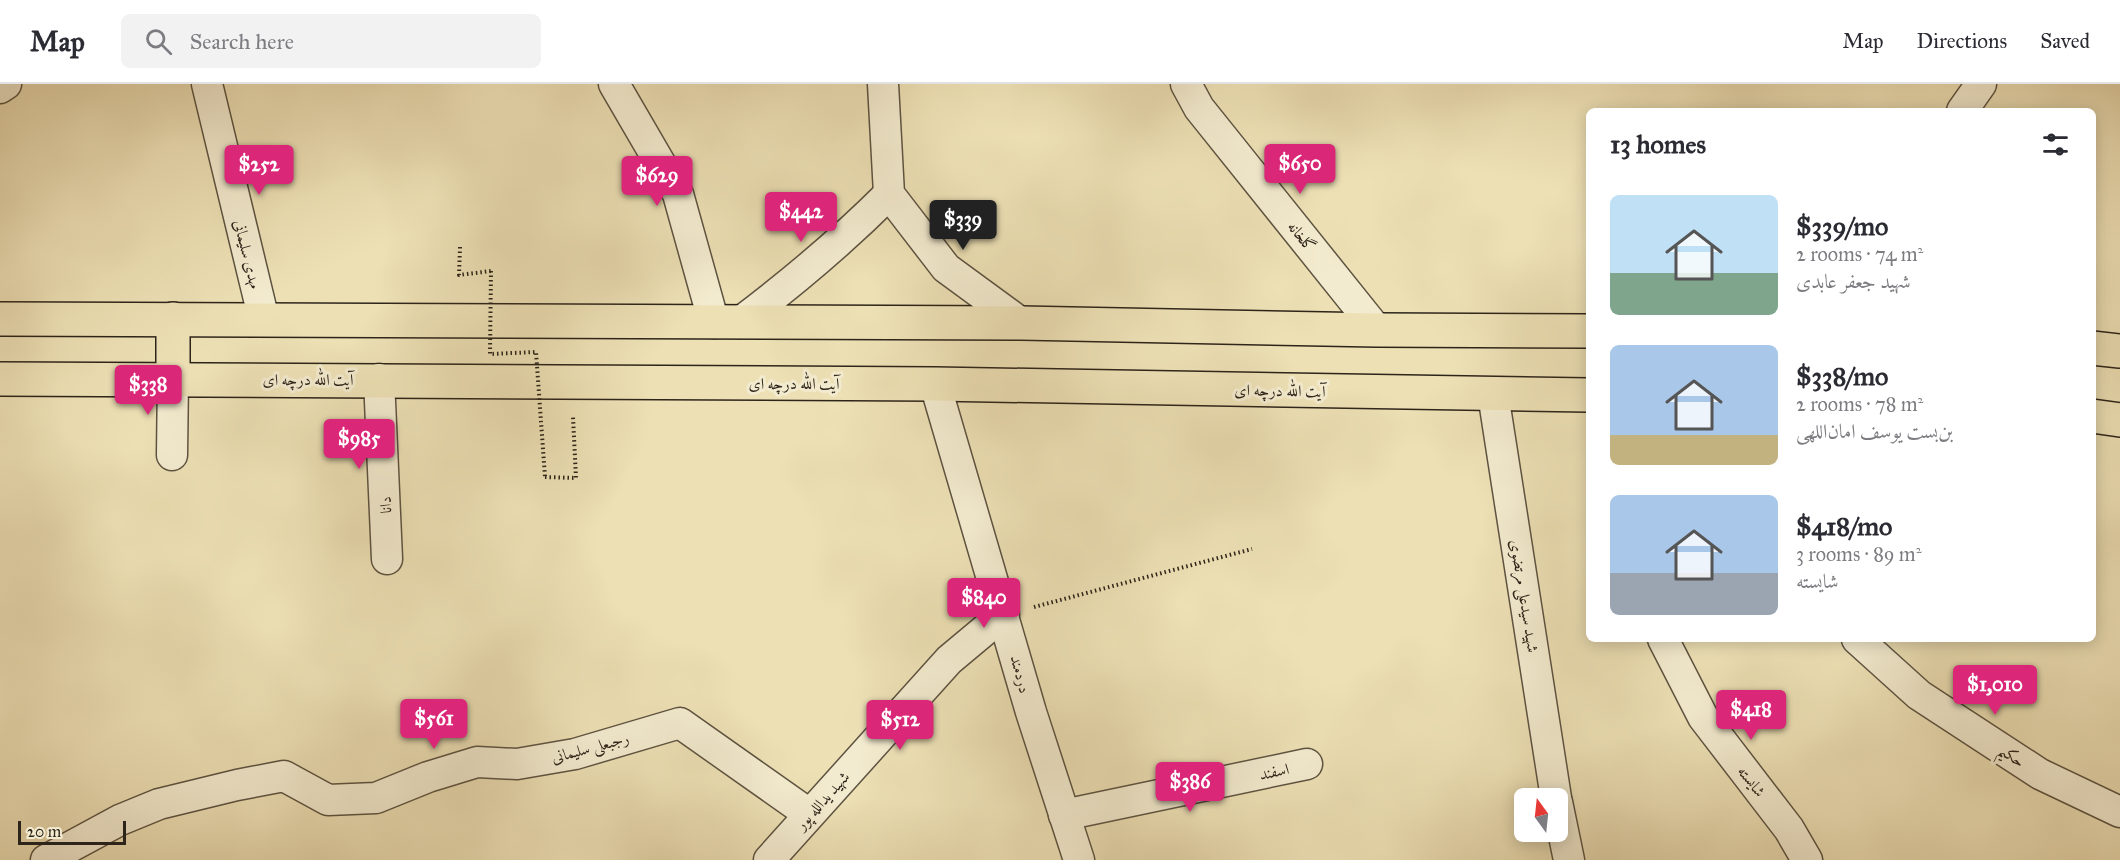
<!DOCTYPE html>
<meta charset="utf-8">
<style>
body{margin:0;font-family:"IM FELL Great Primer",Amiri,serif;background:#f2f2f3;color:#2b2b33;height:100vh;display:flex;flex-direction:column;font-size:22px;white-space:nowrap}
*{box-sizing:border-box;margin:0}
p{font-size:20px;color:#7c7c81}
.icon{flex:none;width:33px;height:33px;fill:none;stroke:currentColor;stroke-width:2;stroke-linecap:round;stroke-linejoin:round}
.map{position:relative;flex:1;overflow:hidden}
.drawer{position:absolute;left:1586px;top:24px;width:510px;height:534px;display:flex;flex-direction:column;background:#fff;border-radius:9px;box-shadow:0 3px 15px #0003}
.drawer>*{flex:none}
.needle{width:39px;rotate:345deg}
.buttons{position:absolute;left:1514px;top:704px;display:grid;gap:12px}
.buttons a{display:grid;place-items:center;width:54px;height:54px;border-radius:9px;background:#fff;box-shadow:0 3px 15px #0003;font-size:30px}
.scale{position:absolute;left:18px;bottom:15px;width:108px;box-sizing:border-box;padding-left:6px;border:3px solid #2d241a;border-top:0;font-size:16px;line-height:21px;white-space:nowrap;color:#2d241a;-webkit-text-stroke:4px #f3ebcf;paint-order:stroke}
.price{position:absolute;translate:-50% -51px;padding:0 14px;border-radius:6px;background:#db2777;color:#fff;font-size:20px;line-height:39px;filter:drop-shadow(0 2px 3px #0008)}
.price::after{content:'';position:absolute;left:50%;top:36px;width:18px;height:14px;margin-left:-9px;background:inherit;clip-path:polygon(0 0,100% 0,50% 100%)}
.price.on{background:#222;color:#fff}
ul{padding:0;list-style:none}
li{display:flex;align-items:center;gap:18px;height:150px;padding:0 24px}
li span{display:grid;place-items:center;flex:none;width:168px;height:120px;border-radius:9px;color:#555}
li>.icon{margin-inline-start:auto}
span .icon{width:72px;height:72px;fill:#fffc;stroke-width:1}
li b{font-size:26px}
h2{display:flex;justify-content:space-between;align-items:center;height:72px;padding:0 24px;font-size:26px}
header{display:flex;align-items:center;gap:36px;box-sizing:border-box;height:84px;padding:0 30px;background:#fff;border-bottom:2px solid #e1e1e2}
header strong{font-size:28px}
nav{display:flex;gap:33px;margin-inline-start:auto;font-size:21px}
.search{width:420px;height:54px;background:#f2f2f3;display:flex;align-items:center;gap:15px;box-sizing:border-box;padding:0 21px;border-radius:9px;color:#7c7c81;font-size:22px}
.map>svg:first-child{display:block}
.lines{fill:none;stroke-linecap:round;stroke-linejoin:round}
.minor-casing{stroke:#5d5341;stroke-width:33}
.primary-casing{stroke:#2d241a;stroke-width:36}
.path{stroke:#2d241a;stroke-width:4;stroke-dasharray:1.5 3;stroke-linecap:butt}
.minor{stroke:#f3ebcf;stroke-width:30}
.primary{stroke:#ede0b5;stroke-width:33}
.path-bridge{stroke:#2d241a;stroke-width:4;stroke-dasharray:1.5 3;stroke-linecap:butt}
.labels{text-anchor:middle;stroke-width:6;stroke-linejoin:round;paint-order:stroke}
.street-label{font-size:16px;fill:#2d241a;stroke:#f3ebcf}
</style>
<header>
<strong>Map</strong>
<div class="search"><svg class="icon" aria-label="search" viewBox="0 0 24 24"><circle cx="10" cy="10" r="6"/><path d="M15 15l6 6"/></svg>Search here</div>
<nav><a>Map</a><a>Directions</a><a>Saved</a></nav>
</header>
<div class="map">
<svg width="2120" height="776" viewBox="0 0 2120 776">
<rect width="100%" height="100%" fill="#ede0b5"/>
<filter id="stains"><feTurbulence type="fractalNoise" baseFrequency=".00333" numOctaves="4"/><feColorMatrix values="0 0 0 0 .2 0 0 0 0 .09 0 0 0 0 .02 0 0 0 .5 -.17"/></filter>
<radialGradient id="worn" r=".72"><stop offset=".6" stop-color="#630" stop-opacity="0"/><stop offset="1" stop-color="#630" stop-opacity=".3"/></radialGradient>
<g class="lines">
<defs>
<g id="minor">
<polyline points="207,0 264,236"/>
<polyline points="614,0 678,110 714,239"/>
<polyline points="883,0 889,110 946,184 1021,239"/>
<polyline points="1186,0 1199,24 1377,246"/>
<polyline points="0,4 6,0"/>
<polyline points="1962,27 1981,0"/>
<path d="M739,239C792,199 842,157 889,110"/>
<polyline points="379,295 387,475"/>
<polyline points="935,300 1031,628 1079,776"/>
<polyline points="1493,310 1556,714"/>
<polyline points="172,371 173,294"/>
<polyline points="1663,555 1703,633 1789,745 1807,776"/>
<polyline points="1857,555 1919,611 2040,690 2120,728"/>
<polyline points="1557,718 1569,776"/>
<polyline points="1064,731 1307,680"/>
<polyline points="46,776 120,736 159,720 237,701 284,692 328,716 376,714 428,693 477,678 517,680 575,670 680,639 809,730"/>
<polyline points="769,776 949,576 1004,530"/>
</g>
<g id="primary">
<polyline points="0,235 1021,239 1377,246 1588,247"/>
<polyline points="2092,264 2120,267"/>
<polyline points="173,294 173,235"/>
<polyline points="0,295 935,300 1588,311"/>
<polyline points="2092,332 2120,336"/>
</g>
</defs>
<use href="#minor" class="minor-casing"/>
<use href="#primary" class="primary-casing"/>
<g class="path">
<polyline points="460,163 459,191 491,187"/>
<polyline points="545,393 576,394 573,333"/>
<polyline points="1034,523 1252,465"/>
</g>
<use href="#minor" class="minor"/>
<use href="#primary" class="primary"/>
<polyline class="path-bridge" points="491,187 490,270 536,268 545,393"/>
</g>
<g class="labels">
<g class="street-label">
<text transform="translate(1302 152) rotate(51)" y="6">گلخانه</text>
<text transform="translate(248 170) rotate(76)" y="6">مهدی سلیمانی</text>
<text x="308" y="301">آیت الله درچه ای</text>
<text x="794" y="305">آیت الله درچه ای</text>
<text transform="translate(1280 306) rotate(1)" y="6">آیت الله درچه ای</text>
<text transform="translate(385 421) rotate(-93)" y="6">دانا</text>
<text transform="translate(1525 512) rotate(81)" y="6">شهید سیدعلی مرتضوی</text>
<text transform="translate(1021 590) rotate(75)" y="6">دردمند</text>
<text transform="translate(590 663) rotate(-15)" y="6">رجبعلی سلیمانی</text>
<text transform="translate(2012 671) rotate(33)" y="6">حکیم</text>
<text transform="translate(1274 687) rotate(-12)" y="6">اسفند</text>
<text transform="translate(1752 697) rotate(52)" y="6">شایسته</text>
<text transform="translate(822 716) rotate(-48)" y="6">شهید یدالله پور</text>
</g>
</g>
<rect width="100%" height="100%" filter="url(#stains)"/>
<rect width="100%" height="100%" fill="url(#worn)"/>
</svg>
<div class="buttons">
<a><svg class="needle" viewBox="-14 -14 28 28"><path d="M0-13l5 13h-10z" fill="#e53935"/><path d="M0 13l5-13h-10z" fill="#7c7c81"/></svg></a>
</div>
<div class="scale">20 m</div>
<b class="price" style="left:1300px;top:111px">$650</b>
<b class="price" style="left:259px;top:112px">$252</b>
<b class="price" style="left:657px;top:123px">$629</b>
<b class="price" style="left:801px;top:159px">$442</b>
<b class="price on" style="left:963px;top:167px">$339</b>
<b class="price" style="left:148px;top:332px">$338</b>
<b class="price" style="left:359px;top:386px">$985</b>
<b class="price" style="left:984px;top:545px">$840</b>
<b class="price" style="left:1995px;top:632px">$1,010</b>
<b class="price" style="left:1751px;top:657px">$418</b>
<b class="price" style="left:434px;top:666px">$561</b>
<b class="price" style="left:900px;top:667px">$512</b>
<b class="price" style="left:1190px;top:729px">$386</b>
<section class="drawer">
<h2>13 homes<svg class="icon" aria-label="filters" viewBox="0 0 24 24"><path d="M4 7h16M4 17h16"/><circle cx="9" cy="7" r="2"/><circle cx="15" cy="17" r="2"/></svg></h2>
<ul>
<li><span style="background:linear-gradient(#bfe0f5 65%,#7fa58c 0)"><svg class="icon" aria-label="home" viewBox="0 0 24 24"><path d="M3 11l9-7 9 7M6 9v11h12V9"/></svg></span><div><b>$339/mo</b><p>2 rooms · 74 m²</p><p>شهید جعفر عابدی</p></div></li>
<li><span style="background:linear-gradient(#a9c7e8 75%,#c2b280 0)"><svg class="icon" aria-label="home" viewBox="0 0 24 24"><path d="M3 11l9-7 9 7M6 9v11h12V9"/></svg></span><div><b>$338/mo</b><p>2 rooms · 78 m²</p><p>بن‌بست یوسف امان‌اللهی</p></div></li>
<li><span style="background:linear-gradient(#a9c7e8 65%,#9aa5b1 0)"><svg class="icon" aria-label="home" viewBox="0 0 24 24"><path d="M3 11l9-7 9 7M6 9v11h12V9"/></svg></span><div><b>$418/mo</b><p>3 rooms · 89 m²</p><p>شایسته</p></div></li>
</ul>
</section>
</div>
